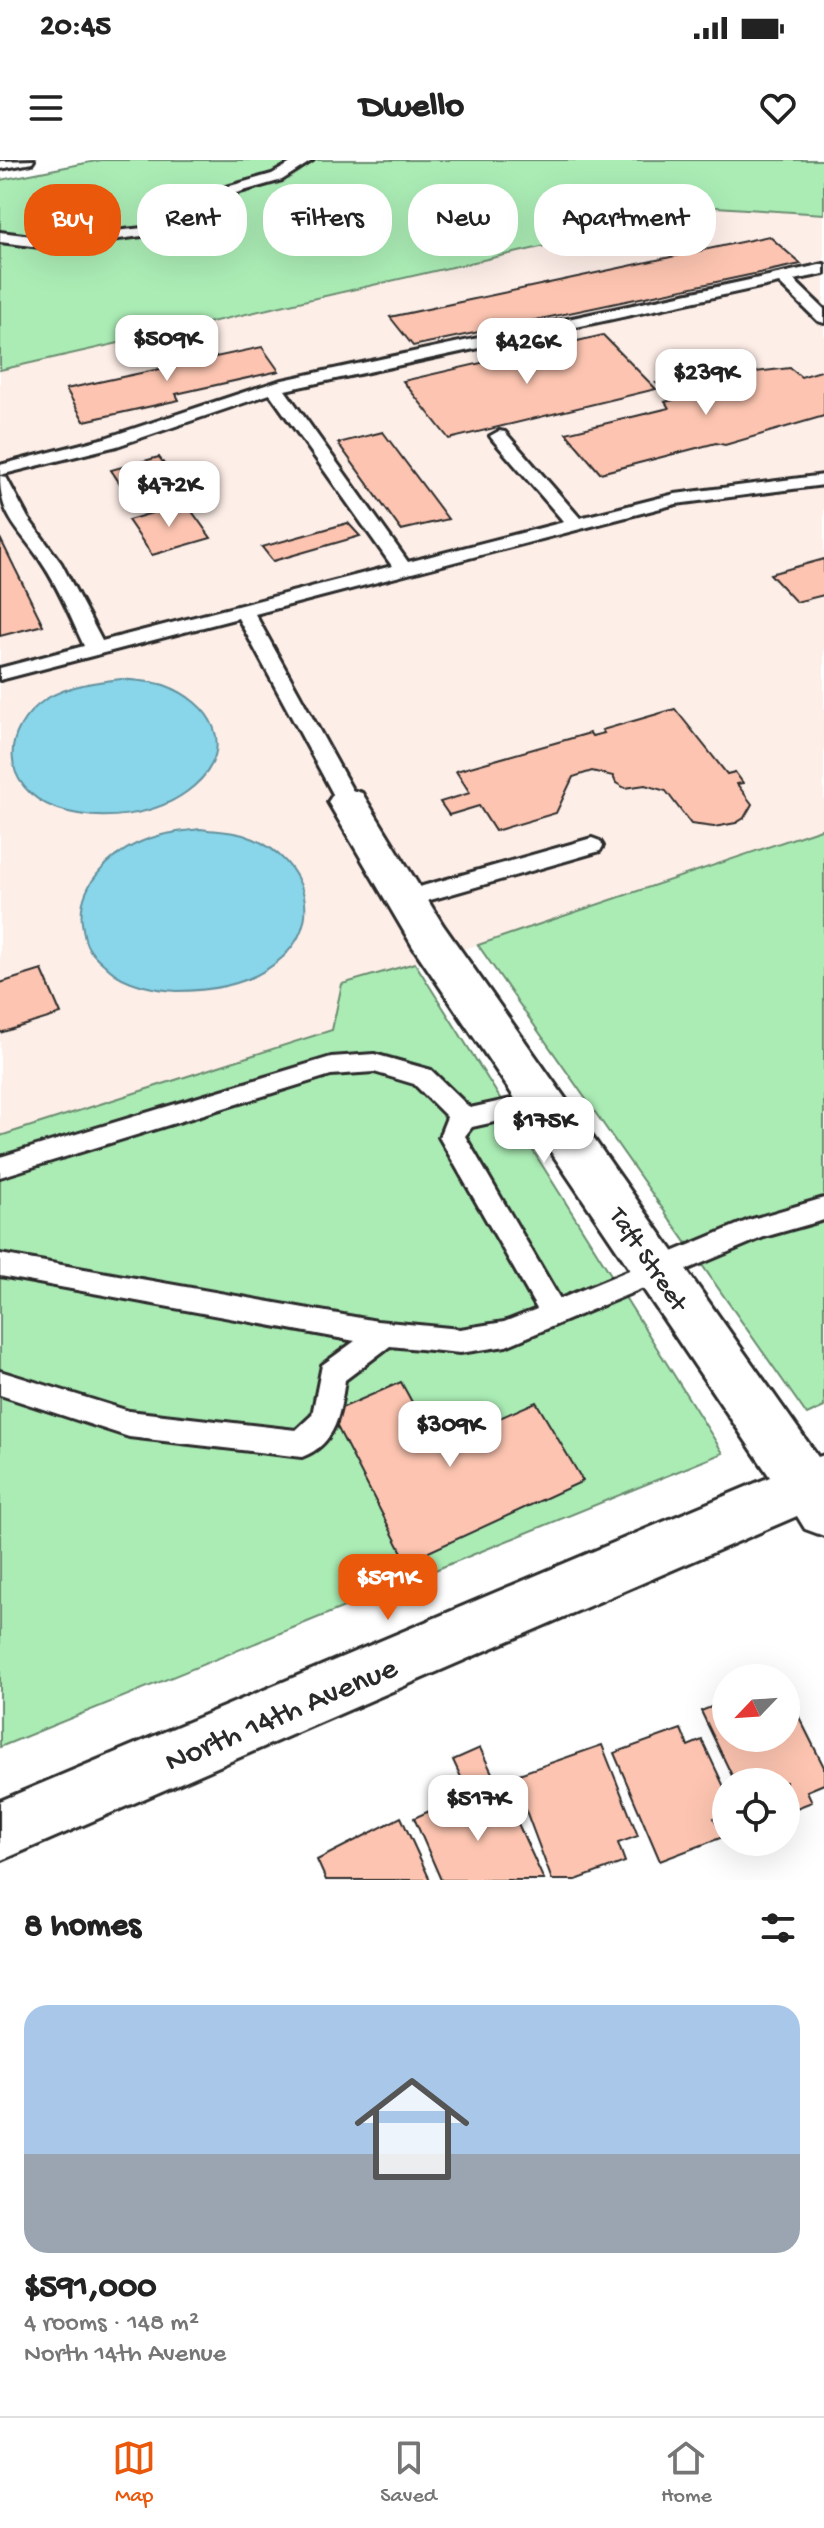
<!DOCTYPE html>
<meta charset="utf-8">
<style>
body{margin:0;font-family:"Gochi Hand",sans-serif;background:#f2f2f2;color:#222;height:100vh;display:flex;flex-direction:column;font-size:30px;white-space:nowrap}
*{box-sizing:border-box;margin:0}
p{font-size:26px;color:#767676}
.icon{flex:none;width:44px;height:44px;fill:none;stroke:currentColor;stroke-width:2;stroke-linecap:round;stroke-linejoin:round}
.map{position:relative;height:1720px;overflow:hidden}
.side{display:flex;flex-direction:column;background:#fff;flex:1}
.side>*{flex:none}
.hud{position:absolute;left:24px;top:24px;width:776px;height:72px;display:flex;gap:16px}
.needle{width:52px;rotate:245deg}
.fabs{position:absolute;left:712px;top:1504px;display:grid;gap:16px}
.fabs a{display:grid;place-items:center;width:88px;height:88px;border-radius:50%;background:#fff;box-shadow:0 8px 32px #0002;font-size:40px}
.price{position:absolute;translate:-50% -68px;padding:0 18px;border-radius:16px;background:#fff;color:#222;font-size:26px;line-height:52px;filter:drop-shadow(0 2px 4px #0008)}
.price::after{content:'';position:absolute;left:50%;top:48px;width:24px;height:18px;margin-left:-12px;background:inherit;clip-path:polygon(0 0,100% 0,50% 100%)}
.price.active{background:#ea580c;color:#fff}
ul{padding:0;list-style:none}
li{display:grid;align-content:center;gap:16px;height:424px;padding:0 24px}
li+li{border-top:2px solid #e0e0e0}
li span{display:grid;place-items:center;height:248px;border-radius:24px;color:#555}
li>.icon{margin-inline-start:auto}
span .icon{width:144px;height:144px;fill:#fffc;stroke-width:1}
li b{font-size:34px}
h2{display:flex;justify-content:space-between;align-items:center;height:96px;padding:0 24px;font-size:34px}
.tag{padding:0 28px;border-radius:32px;background:#fff;box-shadow:0 8px 32px #0002;font-size:28px;line-height:72px}
.tag.active{background:#ea580c;color:#fff}
.status{display:flex;justify-content:space-between;align-items:center;height:56px;padding:0 40px;background:#fff;direction:ltr}
.status svg{height:22px;fill:currentColor}
header{display:flex;justify-content:space-between;align-items:center;height:104px;padding:0 24px;background:#fff;font-size:36px;font-weight:800}
.menu{display:flex;justify-content:space-around;align-items:center;height:112px;border-top:2px solid #e0e0e0;background:#fff;font-size:22px;color:#767676}
.menu a{display:grid;justify-items:center;gap:4px}
.menu .active{color:#ea580c}
.map>svg:first-child{display:block}
.built{fill:#feeee8}
.green{fill:#abecb5;stroke:#6b8c70;stroke-width:2}
.water{fill:#89d5e9;stroke:#63919d;stroke-width:2}
.building{fill:#fdc5b1;stroke:#2b2b2b;stroke-width:2}
.lines{fill:none;stroke-linecap:round;stroke-linejoin:round}
.lane-casing{stroke:#2b2b2b;stroke-width:6}
.street-casing{stroke:#2b2b2b;stroke-width:6}
.lane{fill:#fff;fill-rule:evenodd}
.street{fill:#fff;fill-rule:evenodd}
.labels{text-anchor:middle;stroke-width:8;stroke-linejoin:round;paint-order:stroke}
.street-label{font-size:26px;fill:#2b2b2b;stroke:#fff}
.near-street-label{font-size:32px;fill:#2b2b2b;stroke:#fff}
</style>
<div class="status"><b>20:45</b><svg viewBox="0 0 49 12"><path d="M0 12V9h3v3zM5 12V6h3v6zM10 12V3h3v9zM15 12V0h3v12zM26 1h20v11H26zM47 4h2v5h-2z"/></svg></div>
<header><svg class="icon" aria-label="menu" viewBox="0 0 24 24"><path d="M4 6h16M4 12h16M4 18h16"/></svg>Dwello<svg class="icon" aria-label="heart" viewBox="0 0 24 24"><path d="M12 20l-8-8c-3-5 5-10 8-4 3-6 11-1 8 4z"/></svg></header>
<div class="map">
<svg width="824" height="1720" viewBox="0 0 824 1720">
<rect width="100%" height="100%" fill="#fff"/>
<filter id="ink" filterUnits="userSpaceOnUse"><feTurbulence type="fractalNoise" baseFrequency=".0125" numOctaves="2"/><feDisplacementMap in="SourceGraphic" scale="16" xChannelSelector="R" yChannelSelector="G"/><feConvolveMatrix kernelMatrix="1 2 1 2 8 2 1 2 1" color-interpolation-filters="sRGB"/></filter>
<g filter="url(#ink)">
<polygon class="built" points="716,47 824,54 824,668 478,785 342,823 332,870 0,976 0,210"/>
<g class="green">
<polygon points="101,0 824,0 824,54 716,47 0,210 0,20"/>
<polygon points="824,668 824,1247 807,1255 478,785"/>
<polygon points="415,803 723,1293 0,1587 0,976 332,870 342,824"/>
</g>
<g class="water">
<path d="M122,519C136,521 151,521 164,525C211,542 239,587 194,626C157,658 98,663 55,648C0,627 0,570 46,539C69,525 96,522 122,519Z"/>
<path d="M200,669C214,671 229,671 243,675C297,691 329,752 284,796C256,823 214,831 177,831C156,830 125,824 109,809C102,802 92,795 88,787C85,783 84,775 83,769C73,723 117,687 158,676C172,672 187,671 200,669Z"/>
</g>
<g class="building">
<polygon points="769,76 801,104 413,186 390,157"/>
<polygon points="603,175 656,229 449,279 403,221"/>
<polygon points="262,187 279,211 176,234 179,240 84,261 66,229"/>
<polygon points="790,208 801,217 824,210 824,256 725,285 716,283 600,313 566,273 669,248 665,242 673,240 656,223"/>
<polygon points="383,272 448,359 401,370 338,283"/>
<polygon points="159,297 180,326 131,340 111,310"/>
<polygon points="186,343 211,378 152,395 128,360"/>
<polygon points="348,363 360,376 273,401 262,387"/>
<polygon points="0,378 43,465 0,476"/>
<polygon points="824,399 824,435 796,442 770,414"/>
<polygon points="675,549 727,614 735,612 743,623 737,624 752,644 744,658 736,663 714,667 691,664 666,631 645,625 625,628 616,623 613,616 592,611 573,617 556,653 495,671 479,646 449,655 440,642 470,633 456,611 590,573 592,576 604,573 602,570"/>
<polygon points="42,810 61,854 0,873 0,823"/>
<polygon points="401,1222 436,1286 536,1242 583,1321 407,1402 330,1253"/>
<polygon points="789,1537 824,1607 824,1624 807,1631 812,1642 786,1652 786,1622 735,1622 701,1551 726,1541 726,1578 786,1578 786,1538"/>
<polygon points="681,1569 688,1586 702,1580 726,1631 726,1654 714,1658 723,1677 660,1701 614,1593"/>
<polygon points="602,1585 638,1676 618,1683 625,1702 576,1720 552,1720 513,1616"/>
<polygon points="480,1588 493,1615 466,1628 453,1600"/>
<polygon points="504,1633 544,1720 441,1720 414,1658 451,1641 457,1654"/>
<polygon points="401,1657 430,1720 326,1720 317,1700"/>
</g>
<g class="lines">
<defs>
<g id="lane">
<polygon points="34,0 32,3 0,9 0,1"/>
<polygon points="296,0 313,0 282,20 219,38 205,58 150,75 48,88 0,82 0,72 48,78 143,68 195,52 209,32 272,14"/>
<path d="M824,104V114L794,120L824,149V163L818,161L779,123L285,230L408,402L564,362L493,280L490,276L499,271L505,272L580,358L675,334L824,315V325L676,344L255,454L359,642L356,647H340L238,458L0,520V508L84,486C71,458 59,428 42,403C20,369 0,359 0,316L6,317L28,358L61,403L102,481L392,406L270,234L117,286L0,315V305L105,278L278,221Z"/>
<polygon points="592,678 600,681 603,686 600,691 406,747 398,745 395,739 398,733"/>
<path d="M374,894L431,910L470,948L543,932L552,935L555,942L552,949L472,967L465,976L560,1139L749,1060L824,1038V1060L764,1077L506,1186L460,1193L390,1186L345,1220C340,1252 337,1284 302,1297L129,1277L0,1235V1211L129,1251L296,1270L312,1255L322,1205L355,1181L0,1116V1094L377,1161L460,1169L504,1162L537,1149L439,977L447,957L414,924L374,912L331,915L0,1017V997L331,897Z"/>
</g>
<polygon id="street" points="348,629 362,633 443,765 818,1297 824,1295 824,1376 805,1369 797,1356 0,1701 0,1641 770,1317 413,787 328,642 334,633"/>
</defs>
<use href="#lane" class="lane-casing"/>
<use href="#street" class="street-casing"/>
<use href="#lane" class="lane"/>
<use href="#street" class="street"/>
</g>
</g>
<g class="labels">
<g class="street-label">
<text transform="translate(650 1098) rotate(56)" y="9">Taft Street</text>
</g>
<g class="near-street-label">
<text transform="translate(280 1552) rotate(-23)" y="11">North 14th Avenue</text>
</g>
</g>
</svg>
<div class="fabs">
<a><svg class="needle" viewBox="-14 -14 28 28"><path d="M0-13l5 13h-10z" fill="#e53935"/><path d="M0 13l5-13h-10z" fill="#767676"/></svg></a>
<a><svg class="icon" aria-label="locate" viewBox="0 0 24 24"><circle cx="12" cy="12" r="6"/><path d="M12 2v4M12 18v4M2 12h4M18 12h4"/></svg></a>
</div>
<b class="price" style="left:167px;top:223px">$509K</b>
<b class="price" style="left:527px;top:226px">$426K</b>
<b class="price" style="left:706px;top:257px">$239K</b>
<b class="price" style="left:169px;top:369px">$472K</b>
<b class="price" style="left:544px;top:1005px">$175K</b>
<b class="price" style="left:450px;top:1309px">$309K</b>
<b class="price active" style="left:388px;top:1462px">$591K</b>
<b class="price" style="left:478px;top:1683px">$517K</b>
<div class="hud">
<a class="tag active">Buy</a>
<a class="tag">Rent</a>
<a class="tag">Filters</a>
<a class="tag">New</a>
<a class="tag">Apartment</a>
</div>
</div>
<section class="side">
<h2>8 homes<svg class="icon" aria-label="filters" viewBox="0 0 24 24"><path d="M4 7h16M4 17h16"/><circle cx="9" cy="7" r="2"/><circle cx="15" cy="17" r="2"/></svg></h2>
<ul>
<li><span style="background:linear-gradient(#a9c7e8 60%,#9aa5b1 0)"><svg class="icon" aria-label="home" viewBox="0 0 24 24"><path d="M3 11l9-7 9 7M6 9v11h12V9"/></svg></span><div><b>$591,000</b><p>4 rooms · 148 m²</p><p>North 14th Avenue</p></div></li>
</ul>
</section>
<nav class="menu">
<a class="active"><svg class="icon" aria-label="map" viewBox="0 0 24 24"><path d="M3 6l6-2 6 2 6-2v14l-6 2-6-2-6 2zM9 4v14M15 6v14"/></svg>Map</a>
<a><svg class="icon" aria-label="saved" viewBox="0 0 24 24"><path d="M7 4h10v16l-5-4-5 4z"/></svg>Saved</a>
<a><svg class="icon" aria-label="home" viewBox="0 0 24 24"><path d="M3 11l9-7 9 7M6 9v11h12V9"/></svg>Home</a>
</nav>
